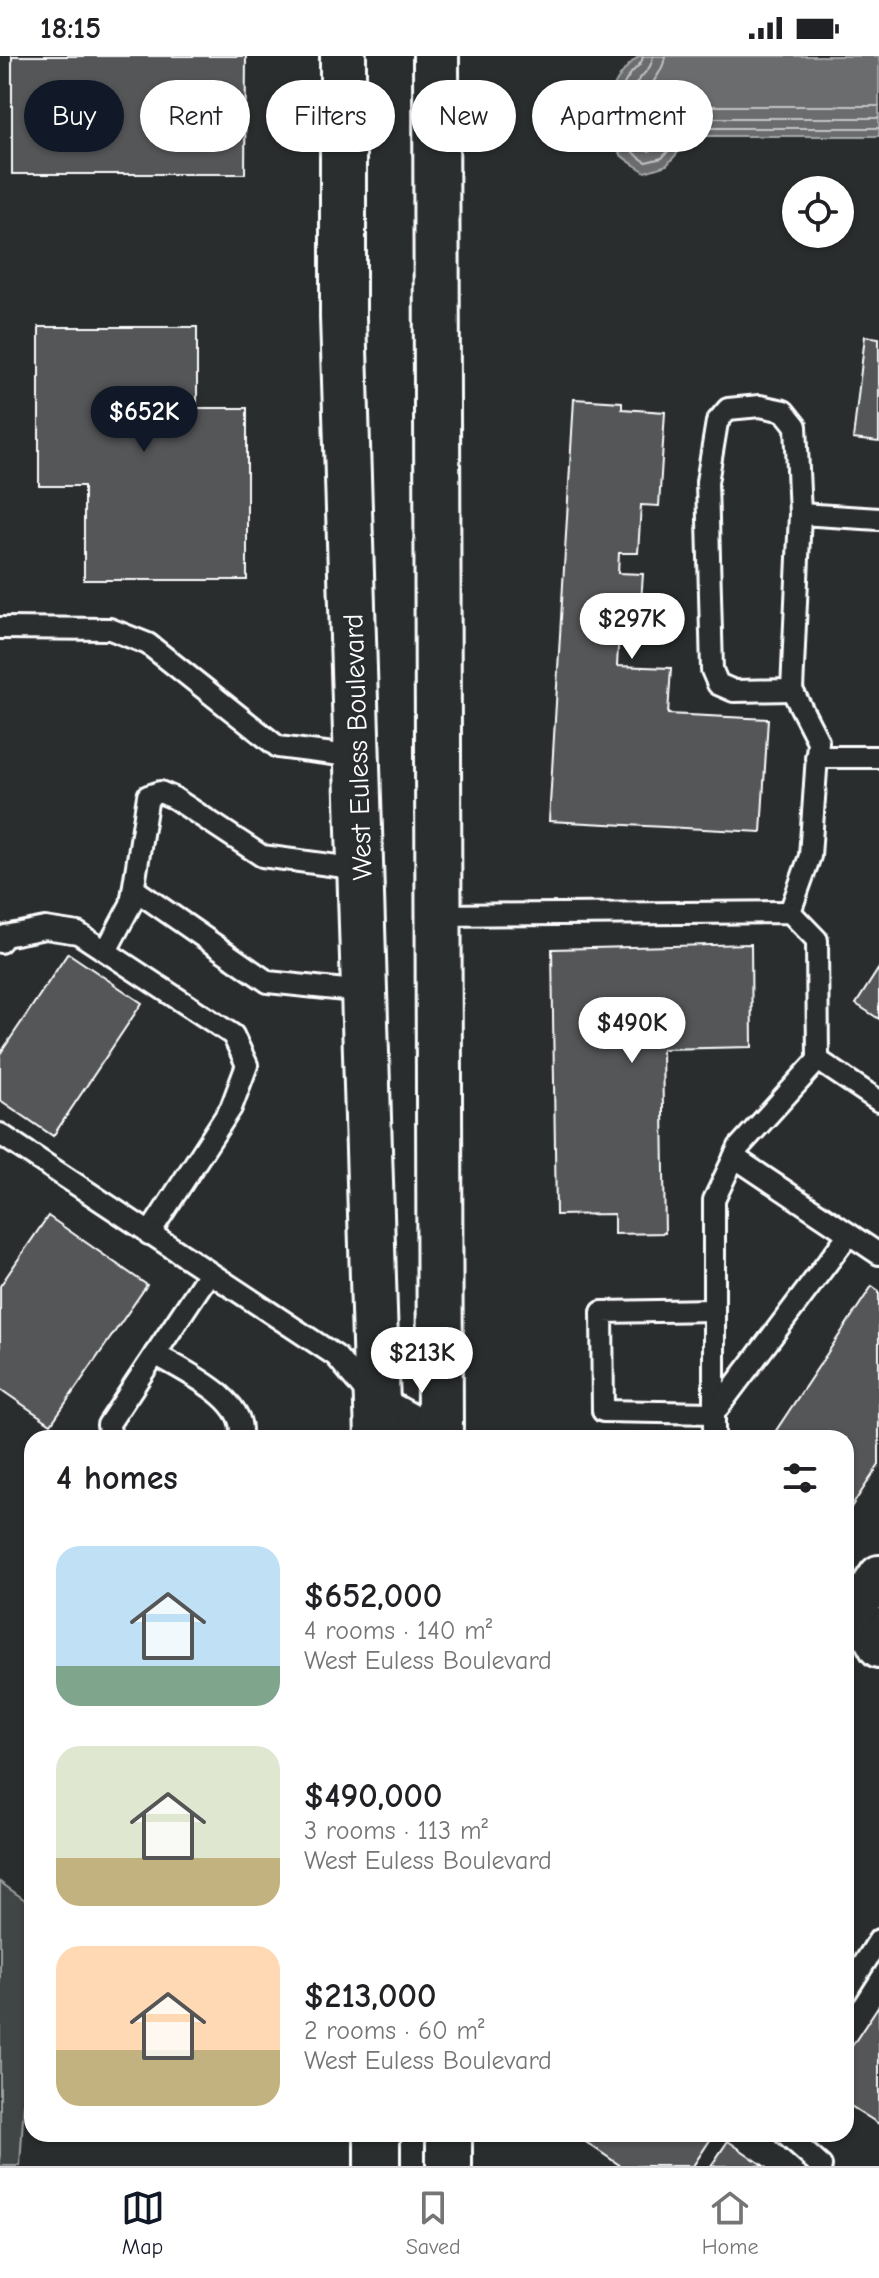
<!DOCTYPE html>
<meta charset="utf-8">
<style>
body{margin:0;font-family:"Comic Neue",sans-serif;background:#f6f6f6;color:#202124;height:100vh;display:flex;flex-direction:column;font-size:30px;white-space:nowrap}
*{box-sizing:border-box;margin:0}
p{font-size:26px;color:#757577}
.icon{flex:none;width:44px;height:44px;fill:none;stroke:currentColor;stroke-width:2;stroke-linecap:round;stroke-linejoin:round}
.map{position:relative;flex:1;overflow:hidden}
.side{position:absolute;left:24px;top:1374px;width:830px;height:712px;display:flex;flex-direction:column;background:#fff;border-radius:24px;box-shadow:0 2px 6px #0004}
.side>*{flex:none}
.top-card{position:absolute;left:24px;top:24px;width:832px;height:72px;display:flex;gap:16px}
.tools{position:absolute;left:782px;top:120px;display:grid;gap:16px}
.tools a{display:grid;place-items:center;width:72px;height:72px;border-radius:50%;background:#fff;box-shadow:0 2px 6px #0004;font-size:40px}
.price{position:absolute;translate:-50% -68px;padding:0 18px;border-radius:28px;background:#fff;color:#222;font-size:26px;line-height:52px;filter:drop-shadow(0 2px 4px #0008)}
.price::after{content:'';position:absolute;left:50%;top:48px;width:24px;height:18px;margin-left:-12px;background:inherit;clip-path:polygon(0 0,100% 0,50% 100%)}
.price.current{background:#111827;color:#fff}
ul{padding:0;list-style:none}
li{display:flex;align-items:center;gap:24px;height:200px;padding:0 32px}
li span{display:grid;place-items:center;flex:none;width:224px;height:160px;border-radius:24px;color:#555}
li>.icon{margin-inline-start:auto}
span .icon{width:96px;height:96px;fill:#fffc;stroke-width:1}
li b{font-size:34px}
h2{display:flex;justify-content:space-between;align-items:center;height:96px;padding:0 32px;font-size:34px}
.pill{padding:0 28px;border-radius:36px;background:#fff;box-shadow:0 2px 6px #0004;font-size:28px;line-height:72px}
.pill.current{background:#111827;color:#fff}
.status{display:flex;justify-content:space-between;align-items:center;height:56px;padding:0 40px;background:#fff;direction:ltr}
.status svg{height:22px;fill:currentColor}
.menu{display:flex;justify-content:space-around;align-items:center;height:112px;border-top:2px solid #e0e0e0;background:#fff;font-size:22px;color:#757577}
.menu a{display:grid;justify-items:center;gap:4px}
.menu .current{color:#111827}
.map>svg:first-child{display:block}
.green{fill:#414445;stroke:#a0a2a2;stroke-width:2}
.water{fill:#6a6c6d;stroke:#a6a7a7;stroke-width:2}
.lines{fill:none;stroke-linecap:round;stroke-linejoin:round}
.shore{stroke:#c3c4c5;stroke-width:2}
.building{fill:#555758;stroke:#fff;stroke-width:2}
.service-casing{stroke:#fff;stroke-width:26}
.minor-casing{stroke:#fff;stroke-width:44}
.primary-casing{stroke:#fff;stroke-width:50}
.service{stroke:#2a2d2e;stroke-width:20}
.minor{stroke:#2a2d2e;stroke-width:38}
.primary{stroke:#2a2d2e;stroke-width:44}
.labels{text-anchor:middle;stroke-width:6;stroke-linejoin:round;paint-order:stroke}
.street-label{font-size:28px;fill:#fff;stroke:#2a2d2e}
</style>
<div class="status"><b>18:15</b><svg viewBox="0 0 49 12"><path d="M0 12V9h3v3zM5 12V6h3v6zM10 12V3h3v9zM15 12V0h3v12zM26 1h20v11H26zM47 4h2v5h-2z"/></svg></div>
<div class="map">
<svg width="879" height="2110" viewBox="0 0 879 2110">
<rect width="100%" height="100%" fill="#2a2d2e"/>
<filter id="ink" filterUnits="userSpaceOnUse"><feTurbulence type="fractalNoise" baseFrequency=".0125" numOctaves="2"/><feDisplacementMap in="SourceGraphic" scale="16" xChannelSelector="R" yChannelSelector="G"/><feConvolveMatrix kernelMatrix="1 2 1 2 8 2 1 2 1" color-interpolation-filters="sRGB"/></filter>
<g filter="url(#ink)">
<polygon class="green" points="0,1826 32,1849 32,1918 20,2110 0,2110"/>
<path class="water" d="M639,0H879V80H704L688,85L667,109L645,116C637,110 626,105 619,97C594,65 610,23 639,0Z"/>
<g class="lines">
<g class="shore">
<path d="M643,0C642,10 634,12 629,20C605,56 610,83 646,106L662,102L683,79L703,72H879"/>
<path d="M653,0C652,13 644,16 637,26C618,53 619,77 648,95L657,93L679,70L701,62H879"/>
<path d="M665,0C664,26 612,59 649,81L672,60L699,50H879"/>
</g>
</g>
<g class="building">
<polygon points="12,0 246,0 245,118 12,118"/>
<polygon points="39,271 197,271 197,352 247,352 247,524 84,524 84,430 39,430"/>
<polygon points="865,280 879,282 879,386 853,383"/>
<polygon points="574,343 622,346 622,353 665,356 659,450 641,449 638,497 619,497 618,517 643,518 639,574 619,573 617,610 671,612 668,658 768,663 761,776 549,765"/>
<polygon points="751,888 752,991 662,993 665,1177 614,1178 614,1158 556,1159 552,893"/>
<polygon points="68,897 142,947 53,1080 0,1044 0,998"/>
<polygon points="879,912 879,963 856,948"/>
<polygon points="48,1160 147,1229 51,1368 0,1333 0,1230"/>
<polygon points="872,1230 879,1235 879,1409 846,1459 846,1382 771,1382"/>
<polygon points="879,1949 879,2068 846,2047 846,1999"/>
<polygon points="574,2078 714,2078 693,2110 621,2110"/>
<polygon points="728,2085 764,2110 711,2110"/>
</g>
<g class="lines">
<defs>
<g id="service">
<polyline points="0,572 110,573 148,588 278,691 357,701"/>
<polyline points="792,634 734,635 718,628 712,614 707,426 717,366 728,353 760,350 784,355 796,370 800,458"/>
<polyline points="816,701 879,701"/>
<polyline points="134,833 268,926 364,936"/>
<polyline points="790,856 810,800 818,685 792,634 800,458 879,463"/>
<polyline points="438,859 790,856 817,884 818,1004 739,1091 714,1144 714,1382"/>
<polyline points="0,886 5,880 45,872 78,877 233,979 247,1009 231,1052 149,1178"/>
<polyline points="106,895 131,848 148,740 160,736 174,742 262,800 360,813"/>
<polyline points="818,1004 879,1045"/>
<polyline points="0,1078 336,1300 370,1341"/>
<polyline points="734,1101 879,1198"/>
<polyline points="713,1254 602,1256 603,1355 714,1357 849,1178"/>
<path d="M155,1298C183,1315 250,1344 240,1382"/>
<polyline points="112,1382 108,1369 209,1217"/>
<polyline points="846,1936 879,1884"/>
<polyline points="785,2078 821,2110"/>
</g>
<g id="minor">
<polyline points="378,1350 436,1382"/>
<polyline points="846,1542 857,1552 879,1592"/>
<polyline points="857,1552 879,1519"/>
</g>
<g id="primary">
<polyline points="343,0 343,261 378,1382"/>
<polyline points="436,0 440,1382"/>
<polyline points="377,2078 377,2110"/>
<polyline points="449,2078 449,2110"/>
</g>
</defs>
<use href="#service" class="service-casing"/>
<use href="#minor" class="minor-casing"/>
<use href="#primary" class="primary-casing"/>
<use href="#service" class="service"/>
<use href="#minor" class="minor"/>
<use href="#primary" class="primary"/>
</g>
</g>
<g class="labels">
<g class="street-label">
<text transform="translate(357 691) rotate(-92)" y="10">West Euless Boulevard</text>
</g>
</g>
</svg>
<div class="tools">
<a><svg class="icon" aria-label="locate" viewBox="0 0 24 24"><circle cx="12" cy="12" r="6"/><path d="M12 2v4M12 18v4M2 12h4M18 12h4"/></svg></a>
</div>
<b class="price current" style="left:144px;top:398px">$652K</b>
<b class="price" style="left:632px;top:605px">$297K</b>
<b class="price" style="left:632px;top:1009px">$490K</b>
<b class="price" style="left:422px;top:1339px">$213K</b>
<div class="top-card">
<a class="pill current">Buy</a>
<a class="pill">Rent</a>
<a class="pill">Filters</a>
<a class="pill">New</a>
<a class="pill">Apartment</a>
</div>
<section class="side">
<h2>4 homes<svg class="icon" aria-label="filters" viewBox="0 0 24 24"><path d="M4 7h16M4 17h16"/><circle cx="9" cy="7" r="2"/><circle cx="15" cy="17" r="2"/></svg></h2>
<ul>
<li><span style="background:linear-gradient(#bfe0f5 75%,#7fa58c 0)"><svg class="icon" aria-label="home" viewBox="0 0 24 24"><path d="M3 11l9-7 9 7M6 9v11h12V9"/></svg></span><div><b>$652,000</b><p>4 rooms · 140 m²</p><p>West Euless Boulevard</p></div></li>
<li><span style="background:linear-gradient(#dfe7d0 70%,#c2b280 0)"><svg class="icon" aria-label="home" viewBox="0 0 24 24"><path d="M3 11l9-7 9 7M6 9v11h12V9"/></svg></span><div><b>$490,000</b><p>3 rooms · 113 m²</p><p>West Euless Boulevard</p></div></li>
<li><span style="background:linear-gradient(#ffd9b3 65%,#c2b280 0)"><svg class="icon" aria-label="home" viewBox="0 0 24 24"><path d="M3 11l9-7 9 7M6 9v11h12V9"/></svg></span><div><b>$213,000</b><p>2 rooms · 60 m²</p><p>West Euless Boulevard</p></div></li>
</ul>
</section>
</div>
<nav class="menu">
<a class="current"><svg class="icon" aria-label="map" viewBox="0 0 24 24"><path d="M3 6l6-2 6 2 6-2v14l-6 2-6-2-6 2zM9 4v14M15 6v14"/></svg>Map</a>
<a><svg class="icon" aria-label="saved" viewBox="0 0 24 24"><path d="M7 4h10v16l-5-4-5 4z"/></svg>Saved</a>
<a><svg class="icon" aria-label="home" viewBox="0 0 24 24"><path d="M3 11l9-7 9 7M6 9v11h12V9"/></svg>Home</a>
</nav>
